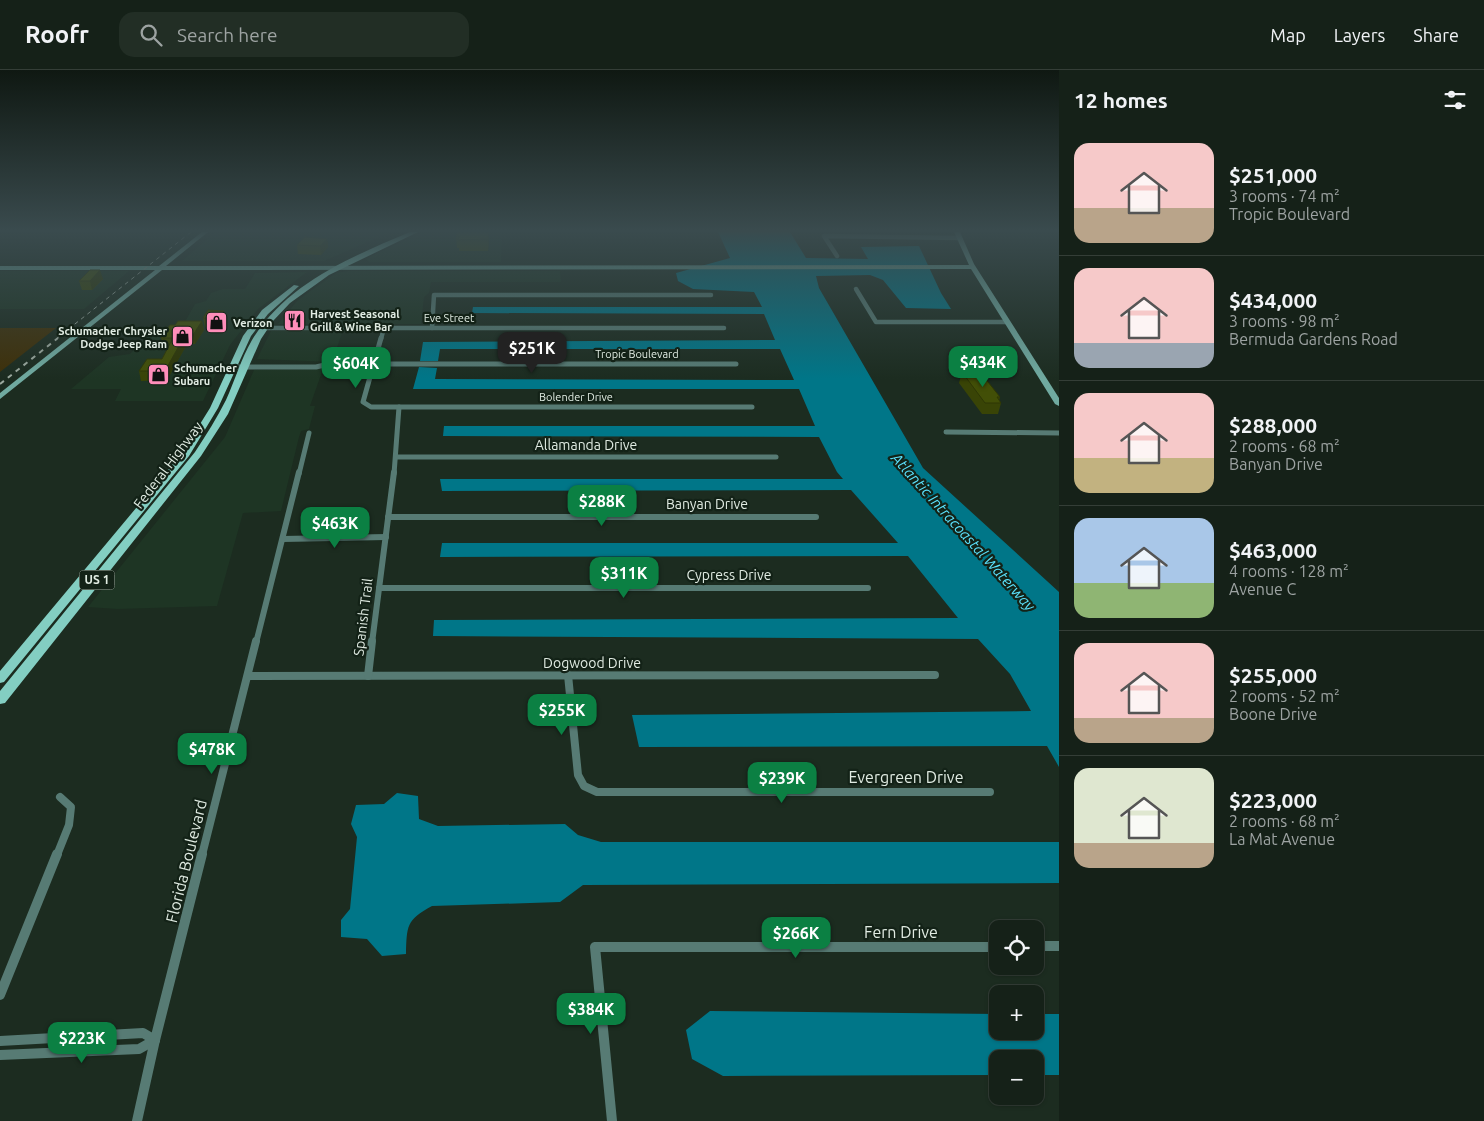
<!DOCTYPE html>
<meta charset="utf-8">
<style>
body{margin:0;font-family:Ubuntu,sans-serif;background:#222e25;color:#f1f3f6;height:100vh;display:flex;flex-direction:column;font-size:19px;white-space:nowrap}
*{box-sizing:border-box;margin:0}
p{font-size:16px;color:#9da3a2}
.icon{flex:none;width:28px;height:28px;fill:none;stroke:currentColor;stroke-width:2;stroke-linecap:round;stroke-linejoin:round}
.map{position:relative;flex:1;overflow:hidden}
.side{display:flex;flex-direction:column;background:#152118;width:425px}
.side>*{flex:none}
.tools{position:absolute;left:989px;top:850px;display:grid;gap:10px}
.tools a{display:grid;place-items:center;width:55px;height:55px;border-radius:10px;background:#152118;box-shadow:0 1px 4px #0004,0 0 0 1px #343e37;font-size:25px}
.price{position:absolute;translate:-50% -42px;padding:0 11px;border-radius:10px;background:#0b8043;color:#fff;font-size:16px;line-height:32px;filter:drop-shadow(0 1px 2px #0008)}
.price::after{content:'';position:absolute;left:50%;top:30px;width:15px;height:11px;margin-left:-8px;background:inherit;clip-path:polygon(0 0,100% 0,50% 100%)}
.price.on{background:#222;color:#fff}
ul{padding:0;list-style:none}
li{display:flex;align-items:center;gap:15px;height:125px;padding:0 15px}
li+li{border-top:1px solid #343e37}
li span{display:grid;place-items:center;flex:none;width:140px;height:100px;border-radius:15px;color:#555}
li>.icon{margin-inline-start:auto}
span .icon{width:60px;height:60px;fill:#fffc;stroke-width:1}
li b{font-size:21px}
h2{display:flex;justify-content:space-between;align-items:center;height:60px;padding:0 15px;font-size:21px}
header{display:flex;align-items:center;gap:30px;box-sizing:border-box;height:70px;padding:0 25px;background:#152118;border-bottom:1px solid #343e37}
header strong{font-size:24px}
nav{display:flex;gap:28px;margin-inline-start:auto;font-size:18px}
.search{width:350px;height:45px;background:#222e25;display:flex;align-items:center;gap:12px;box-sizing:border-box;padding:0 18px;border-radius:15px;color:#9da3a2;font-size:19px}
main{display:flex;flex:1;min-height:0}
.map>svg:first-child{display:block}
.built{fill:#1e3524}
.green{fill:#3e3009}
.water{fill:#007688}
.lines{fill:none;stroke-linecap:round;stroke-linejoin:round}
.street-far4{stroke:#577b74;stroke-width:4.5}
.street-far3{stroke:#577b74;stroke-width:5}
.street-far2{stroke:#577b74;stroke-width:6}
.street-far1{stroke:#577b74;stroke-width:8}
.street{stroke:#577b74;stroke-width:10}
.secondary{fill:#70aaa0;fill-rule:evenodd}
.primary{fill:#83cec2;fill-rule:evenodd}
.rail-far1{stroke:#9ba89e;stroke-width:1;stroke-dasharray:4 4;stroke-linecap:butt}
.rail{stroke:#9ba89e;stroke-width:2;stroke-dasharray:5 5;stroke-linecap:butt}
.wall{fill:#394406}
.shaded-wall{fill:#2e3705}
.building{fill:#424f07;stroke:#2e3705}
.labels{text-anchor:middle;stroke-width:4.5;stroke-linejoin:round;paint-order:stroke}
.far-poi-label{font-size:11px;font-weight:bold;fill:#e0ebe2;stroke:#132217;text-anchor:start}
.far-street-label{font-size:11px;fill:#e0ebe2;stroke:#132217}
.shield{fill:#132217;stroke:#a2afa5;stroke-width:1}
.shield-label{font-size:12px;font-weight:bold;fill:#e0ebe2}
.street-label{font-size:14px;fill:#e0ebe2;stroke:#132217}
.water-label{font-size:15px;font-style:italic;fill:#5be1fc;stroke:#132217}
.near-street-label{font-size:16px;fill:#e0ebe2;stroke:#132217}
</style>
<header>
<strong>Roofr</strong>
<div class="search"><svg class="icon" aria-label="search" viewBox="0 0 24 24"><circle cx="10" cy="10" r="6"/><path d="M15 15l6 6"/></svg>Search here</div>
<nav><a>Map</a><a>Layers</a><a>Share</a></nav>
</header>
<main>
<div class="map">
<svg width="1059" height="1051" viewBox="0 0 1059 1051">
<rect width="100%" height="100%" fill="#1c2c20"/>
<g class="built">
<polygon points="215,162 391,162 324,191 182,191"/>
<polygon points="423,162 502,162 501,192 370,192 365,189"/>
<polygon points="0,201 129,201 84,239 0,239"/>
<polygon points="348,201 560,201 561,212 431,212 429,223 424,227 421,254 278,254 297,231 309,222 336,203"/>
<polygon points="307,202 258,239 230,275 203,331 115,331 121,319 71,319 109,287 130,284 157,257 182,257 195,234 206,231 211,223 223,219 245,219 255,203"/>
<polygon points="343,260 332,292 257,289 271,261"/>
<polygon points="323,299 310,336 315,336 309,359 301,361 299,367 281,441 243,443 217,536 117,539 88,537 225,367 254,300"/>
</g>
<polygon class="green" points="0,258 56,258 0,302"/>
<g class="water">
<polygon points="718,162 790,162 806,188 868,189 861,177 919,176 941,223 951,239 906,238 883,210 870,205 816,206 819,218 923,398 1059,522 1059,697 1047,676 639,677 632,645 1031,641 1010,604 978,569 433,566 434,550 958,548 908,486 440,487 442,473 898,473 851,420 442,421 440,409 843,409 837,402 819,367 443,366 444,356 815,356 799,319 413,319 419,297 437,298 435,309 794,310 780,279 440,279 438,291 420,291 423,272 775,270 764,244 472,243 473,237 762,237 754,222 693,219 678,211 676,203 730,188"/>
<path d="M397,723L418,726L419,749L438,756L565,754L578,765L601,772H1059V813L583,815L560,832L432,836C406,850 407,856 406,884L382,886L367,869L341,867V850L350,839L357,767L351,754L356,735L384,734Z"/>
<polygon points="710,941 997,944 998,961 1035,961 1035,944 1059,944 1059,1005 1035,1005 1035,989 998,989 997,1005 723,1006 692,989 686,960"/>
</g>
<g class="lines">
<g class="street-far4">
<polyline points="837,186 824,166 960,168"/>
<polyline points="856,219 876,252 1006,252"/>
<polyline points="264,258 724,258"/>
<polyline points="432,258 434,225 711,225"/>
<polyline points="381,269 384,258"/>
</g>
<g class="street-far3">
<polyline points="381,268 363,332 371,337 752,337"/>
<polyline points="233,297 316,297 329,294 736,294"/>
<polyline points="946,362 1059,363"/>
<polyline points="396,387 776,387"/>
<polyline points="299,404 309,363"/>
<polyline points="394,404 399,337"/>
</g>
<g class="street-far2">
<polyline points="388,447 816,447"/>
<polyline points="283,469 386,467"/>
<polyline points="379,518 868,518"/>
<polyline points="256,573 299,402"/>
<polyline points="372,573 394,402"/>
</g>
<g class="street-far1">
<polyline points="568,605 578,705 584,716 597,722 990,722"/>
<polyline points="249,606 935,605"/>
<polyline points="368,606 372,571"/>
<polyline points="57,785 69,755 71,737 60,727"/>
<polyline points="202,785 256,571"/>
</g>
<g class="street">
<polyline points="1035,876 1059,876"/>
<polyline points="0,925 57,784"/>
<polyline points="0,971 143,963 155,970"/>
<polyline points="0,985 139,979 155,970"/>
<polyline points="137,1051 155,970 202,784"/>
<polyline points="612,1051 595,877 998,877"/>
</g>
<polygon class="secondary" points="202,162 208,162 166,196 969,195 954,162 960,162 974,194 1059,328 1059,336 1055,334 971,199 162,200 0,329 0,323 155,200 0,200 0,196 159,196"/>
<g class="primary">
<path d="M410,162H418L329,205L290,233L273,251L261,269L228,344L201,386L5,633L0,634V621L195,382C206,365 217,348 226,330C235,310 241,289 252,270C287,213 351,187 410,162Z"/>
<polygon points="294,215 299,216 268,244 251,266 218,338 189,386 4,612 0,613 0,601 182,383 210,338 243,266 262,240"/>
</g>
<polyline class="rail-far1" points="56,269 191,162"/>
<polyline class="rail" points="0,314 58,268"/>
</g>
<g class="wall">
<polygon points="456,166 489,170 488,181 459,181 459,178 457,178"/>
<polygon points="327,169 328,177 321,185 298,184 297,175"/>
<polygon points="103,209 92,220 82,220 79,211"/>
<polygon points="208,240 226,250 222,257 205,257 203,248"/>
<polygon points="202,251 204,260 195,274 187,274 167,310 141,311 139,301 162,289 168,277 163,277 161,268 175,255"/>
<polygon points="962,302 980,307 1000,327 999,331 1001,333 998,344 982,344 959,313"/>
</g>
<g class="shaded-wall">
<polygon points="489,162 489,170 488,181 488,169"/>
<polygon points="327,169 328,177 321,185 320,176"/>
<polygon points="100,200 103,209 92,220 90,211"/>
<polygon points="224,241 226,250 222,257 220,248"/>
<polygon points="202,251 204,260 195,274 193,265"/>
<polygon points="185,265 187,274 167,310 165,301"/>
</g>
<g class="building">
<polygon points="457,162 489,162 488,169 458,170 459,166 456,166"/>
<polygon points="305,167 327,169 320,176 297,175"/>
<polygon points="90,200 100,200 90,211 79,211"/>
<polygon points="208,240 224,241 220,248 203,248"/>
<polygon points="178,251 202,251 193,265 185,265 165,301 139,301 147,289 162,289 173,268 161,268 170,255 175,255"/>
<polygon points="962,302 976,302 980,307 984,307 1000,327 997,327 1001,333 985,333"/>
</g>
<linearGradient id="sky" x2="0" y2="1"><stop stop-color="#0f1812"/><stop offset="0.52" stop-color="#3a4b4e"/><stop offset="1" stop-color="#3a4b4e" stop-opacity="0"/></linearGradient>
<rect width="1059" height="309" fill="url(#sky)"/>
<defs>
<symbol id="restaurant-square" viewBox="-11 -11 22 22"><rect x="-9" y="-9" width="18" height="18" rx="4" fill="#ff8eba" stroke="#132217"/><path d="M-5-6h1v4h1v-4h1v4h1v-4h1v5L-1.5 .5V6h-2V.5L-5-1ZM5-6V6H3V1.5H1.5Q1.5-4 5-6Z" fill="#111"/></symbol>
<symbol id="shop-square" viewBox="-11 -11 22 22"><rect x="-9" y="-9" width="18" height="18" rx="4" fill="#ff8eba" stroke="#132217"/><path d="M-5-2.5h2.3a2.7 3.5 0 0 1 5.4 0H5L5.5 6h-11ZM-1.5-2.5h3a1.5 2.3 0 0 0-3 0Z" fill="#111"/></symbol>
</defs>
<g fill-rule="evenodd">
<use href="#restaurant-square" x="282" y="238" width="25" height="25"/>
<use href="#shop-square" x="204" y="240" width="25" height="25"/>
<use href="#shop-square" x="170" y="254" width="25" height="25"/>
<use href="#shop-square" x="146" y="292" width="25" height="25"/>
</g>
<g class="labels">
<g class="far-poi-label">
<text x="310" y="248">Harvest Seasonal<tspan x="310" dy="13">Grill &amp; Wine Bar</tspan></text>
<text x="233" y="257">Verizon</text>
<text x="167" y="265" text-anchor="end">Schumacher Chrysler<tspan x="167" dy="13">Dodge Jeep Ram</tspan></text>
<text x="174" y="302">Schumacher<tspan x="174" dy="13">Subaru</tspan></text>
</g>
<g class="far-street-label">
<text x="449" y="252">Eve Street</text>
<text x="637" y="288">Tropic Boulevard</text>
<text x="576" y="331">Bolender Drive</text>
</g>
<rect class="shield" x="79.5" y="500.5" width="35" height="19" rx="4"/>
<g class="shield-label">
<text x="97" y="514">US 1</text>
</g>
<g class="street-label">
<text x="586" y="380">Allamanda Drive</text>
<text transform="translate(168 395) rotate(-53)" y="5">Federal Highway</text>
<text x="707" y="439">Banyan Drive</text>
<text x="729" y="510">Cypress Drive</text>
<text transform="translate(363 547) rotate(-83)" y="5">Spanish Trail</text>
<text x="592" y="598">Dogwood Drive</text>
</g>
<g class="water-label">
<text transform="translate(963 462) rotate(48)" y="5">Atlantic Intracoastal Waterway</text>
</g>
<g class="near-street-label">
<text x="906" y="713">Evergreen Drive</text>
<text transform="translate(186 791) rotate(-76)" y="6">Florida Boulevard</text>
<text x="901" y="868">Fern Drive</text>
</g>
</g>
</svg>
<div class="tools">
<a><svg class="icon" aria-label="locate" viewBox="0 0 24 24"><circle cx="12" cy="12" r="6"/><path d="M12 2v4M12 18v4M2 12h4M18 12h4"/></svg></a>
<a>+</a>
<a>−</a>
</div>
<b class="price on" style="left:532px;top:304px">$251K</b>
<b class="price" style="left:983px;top:318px">$434K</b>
<b class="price" style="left:356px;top:319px">$604K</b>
<b class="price" style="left:602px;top:457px">$288K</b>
<b class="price" style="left:335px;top:479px">$463K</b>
<b class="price" style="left:624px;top:529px">$311K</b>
<b class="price" style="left:562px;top:666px">$255K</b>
<b class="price" style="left:212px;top:705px">$478K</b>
<b class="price" style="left:782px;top:734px">$239K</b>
<b class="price" style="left:796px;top:889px">$266K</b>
<b class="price" style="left:591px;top:965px">$384K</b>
<b class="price" style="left:82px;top:994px">$223K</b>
</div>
<section class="side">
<h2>12 homes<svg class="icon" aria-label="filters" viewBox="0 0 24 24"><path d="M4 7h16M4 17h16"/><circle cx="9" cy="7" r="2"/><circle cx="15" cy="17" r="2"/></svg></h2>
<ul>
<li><span style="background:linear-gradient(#f6c9c9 65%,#b9a48a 0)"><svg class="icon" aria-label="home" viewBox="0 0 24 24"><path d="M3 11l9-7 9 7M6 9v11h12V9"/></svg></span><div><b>$251,000</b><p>3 rooms · 74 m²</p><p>Tropic Boulevard</p></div></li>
<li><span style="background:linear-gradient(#f6c9c9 75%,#9aa5b1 0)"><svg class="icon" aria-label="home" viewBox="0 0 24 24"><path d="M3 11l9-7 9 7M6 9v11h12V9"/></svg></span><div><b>$434,000</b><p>3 rooms · 98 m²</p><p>Bermuda Gardens Road</p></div></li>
<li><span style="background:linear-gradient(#f6c9c9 65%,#c2b280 0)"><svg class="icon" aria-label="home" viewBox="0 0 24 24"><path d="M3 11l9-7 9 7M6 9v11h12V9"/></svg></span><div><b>$288,000</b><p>2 rooms · 68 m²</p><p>Banyan Drive</p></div></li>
<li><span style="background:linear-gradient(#a9c7e8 65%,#8fb573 0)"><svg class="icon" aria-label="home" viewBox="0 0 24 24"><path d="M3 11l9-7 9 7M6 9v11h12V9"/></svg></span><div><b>$463,000</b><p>4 rooms · 128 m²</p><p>Avenue C</p></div></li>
<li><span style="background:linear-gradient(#f6c9c9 75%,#b9a48a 0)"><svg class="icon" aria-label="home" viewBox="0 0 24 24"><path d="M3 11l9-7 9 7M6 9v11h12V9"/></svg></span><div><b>$255,000</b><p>2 rooms · 52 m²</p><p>Boone Drive</p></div></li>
<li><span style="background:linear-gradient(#dfe7d0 75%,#b9a48a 0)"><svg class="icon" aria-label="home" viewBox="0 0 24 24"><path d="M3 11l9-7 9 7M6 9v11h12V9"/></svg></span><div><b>$223,000</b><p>2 rooms · 68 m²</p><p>La Mat Avenue</p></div></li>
</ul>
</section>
</main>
